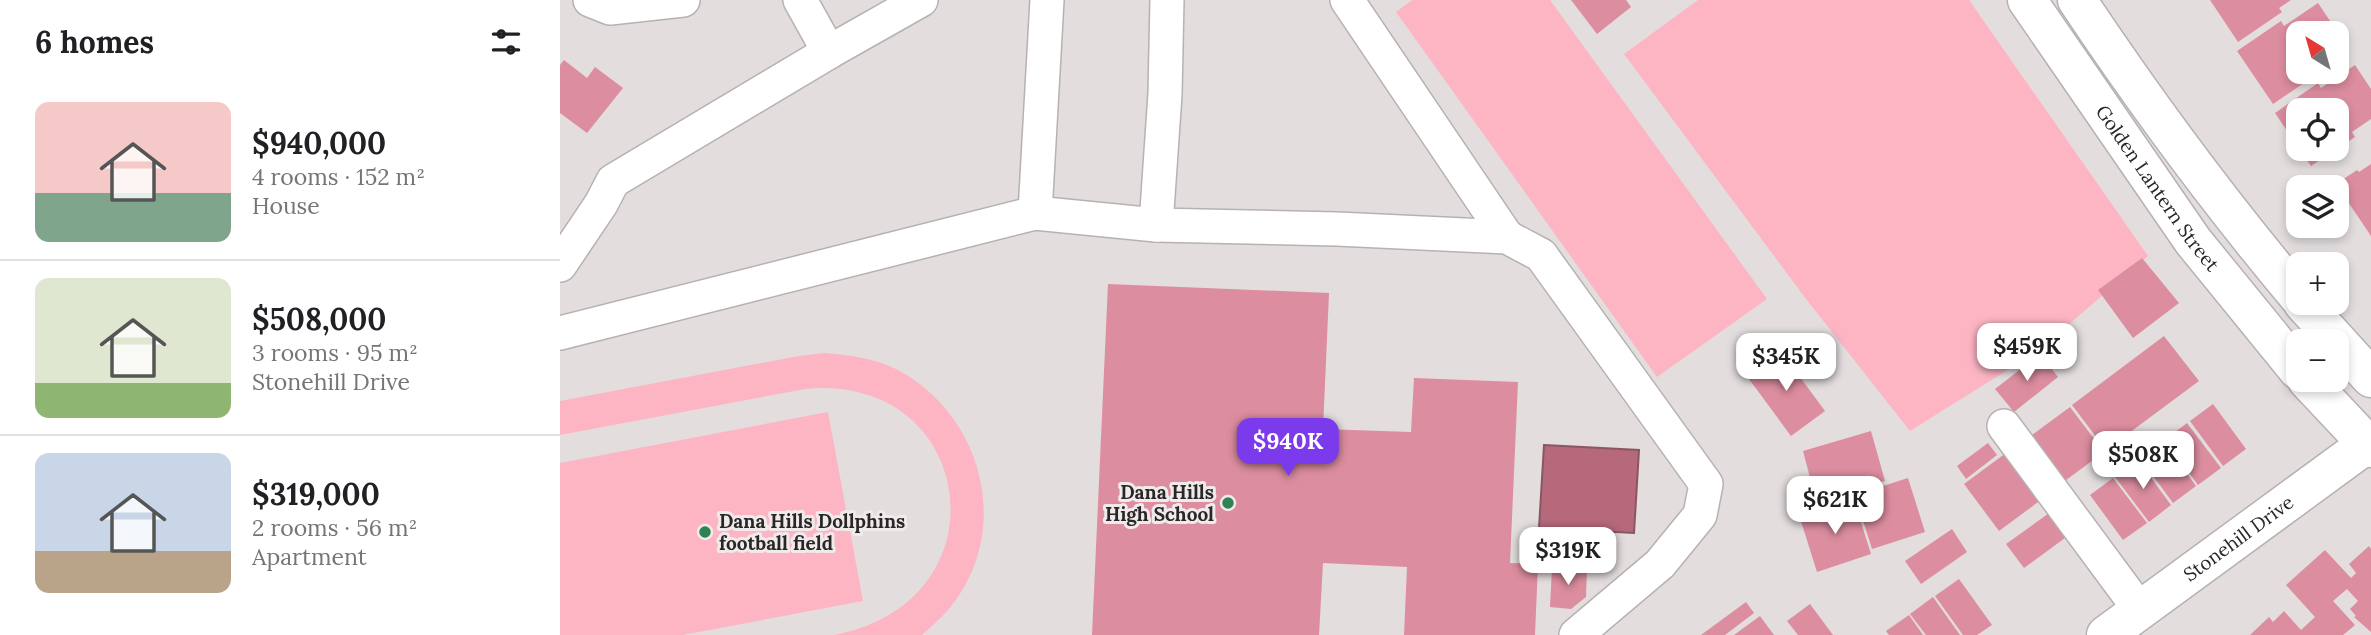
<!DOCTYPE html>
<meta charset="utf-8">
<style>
body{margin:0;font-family:Lora,serif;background:#f2f2f2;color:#202124;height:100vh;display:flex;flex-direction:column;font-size:26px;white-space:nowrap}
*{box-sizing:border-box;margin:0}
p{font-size:23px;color:#757577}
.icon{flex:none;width:38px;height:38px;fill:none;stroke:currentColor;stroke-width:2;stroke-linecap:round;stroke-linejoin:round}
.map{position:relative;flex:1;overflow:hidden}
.side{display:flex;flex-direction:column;background:#fff;width:560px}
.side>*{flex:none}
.needle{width:46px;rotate:323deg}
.buttons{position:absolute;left:1726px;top:21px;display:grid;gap:14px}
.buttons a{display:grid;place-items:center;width:63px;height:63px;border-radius:14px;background:#fff;box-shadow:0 4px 10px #0003;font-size:35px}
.price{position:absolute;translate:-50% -60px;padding:0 16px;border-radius:14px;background:#fff;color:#222;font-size:23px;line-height:46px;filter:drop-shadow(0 2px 4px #0008)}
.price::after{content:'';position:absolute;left:50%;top:42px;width:21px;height:16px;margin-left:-10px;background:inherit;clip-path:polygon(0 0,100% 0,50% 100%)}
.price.current{background:#7c3aed;color:#fff}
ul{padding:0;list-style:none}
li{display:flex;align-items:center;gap:21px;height:175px;padding:0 35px}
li+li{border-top:2px solid #e0e0e0}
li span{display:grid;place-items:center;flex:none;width:196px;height:140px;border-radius:14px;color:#555}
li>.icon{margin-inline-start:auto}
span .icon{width:84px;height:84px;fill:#fffc;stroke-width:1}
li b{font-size:30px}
h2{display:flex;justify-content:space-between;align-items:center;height:84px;padding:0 35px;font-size:30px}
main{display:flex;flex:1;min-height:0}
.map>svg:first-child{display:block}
.green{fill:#fdb5c4}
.water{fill:#b5697b;stroke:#8b5562;stroke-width:2}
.building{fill:#dc8d9f}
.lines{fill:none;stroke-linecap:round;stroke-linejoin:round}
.minor-casing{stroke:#b7b1b2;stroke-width:36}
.major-casing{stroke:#b7b1b2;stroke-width:41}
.minor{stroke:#fff;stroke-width:33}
.major{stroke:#fff;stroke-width:38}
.poi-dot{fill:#308253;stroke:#f0eaeb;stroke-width:2.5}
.labels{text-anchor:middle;stroke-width:6;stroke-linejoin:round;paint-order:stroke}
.street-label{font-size:19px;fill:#282626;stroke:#f0eaeb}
.poi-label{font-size:19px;font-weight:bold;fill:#282626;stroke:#f0eaeb;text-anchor:end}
</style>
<main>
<section class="side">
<h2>6 homes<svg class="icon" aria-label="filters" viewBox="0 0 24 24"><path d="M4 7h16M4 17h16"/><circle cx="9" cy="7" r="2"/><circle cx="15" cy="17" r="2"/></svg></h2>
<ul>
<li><span style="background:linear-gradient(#f6c9c9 65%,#7fa58c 0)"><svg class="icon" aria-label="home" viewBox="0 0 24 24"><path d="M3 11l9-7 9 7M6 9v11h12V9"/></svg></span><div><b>$940,000</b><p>4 rooms · 152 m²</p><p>House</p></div></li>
<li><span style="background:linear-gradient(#dfe7d0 75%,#8fb573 0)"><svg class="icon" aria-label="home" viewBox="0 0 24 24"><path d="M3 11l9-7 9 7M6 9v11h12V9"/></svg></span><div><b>$508,000</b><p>3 rooms · 95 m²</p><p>Stonehill Drive</p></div></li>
<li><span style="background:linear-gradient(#c9d6e8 70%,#b9a48a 0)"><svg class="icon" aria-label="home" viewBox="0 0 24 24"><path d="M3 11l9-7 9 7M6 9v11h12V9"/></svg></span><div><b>$319,000</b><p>2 rooms · 56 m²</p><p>Apartment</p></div></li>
</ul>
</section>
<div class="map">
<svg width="1811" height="635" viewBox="0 0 1811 635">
<rect width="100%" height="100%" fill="#e3ddde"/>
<g class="green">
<polygon points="852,0 990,0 1207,299 1097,377 836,12"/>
<polygon points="1138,0 1409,0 1588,256 1478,351 1350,431 1246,299 1064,54"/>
<path d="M264,353C289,355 314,358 336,369C420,412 452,523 395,601C386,614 374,624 362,635H274C449,602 417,372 245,389L0,435V401L239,356Z"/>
<polygon points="268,412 303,601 123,635 0,635 0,463"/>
</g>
<polygon class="water" points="984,445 1079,450 1074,533 979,528"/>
<g class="building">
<polygon points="1011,0 1066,0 1071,7 1037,34"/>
<polygon points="1650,0 1731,0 1719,8 1722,12 1678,42"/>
<polygon points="1758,3 1787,46 1776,54 1776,33 1738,33 1738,72 1756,72 1757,74 1713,104 1677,51 1721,21 1724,26"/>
<polygon points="4,60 27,78 35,67 63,88 27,133 0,113 0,65"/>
<polygon points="1795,65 1811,89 1811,119 1792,132 1795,137 1751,166 1739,149 1776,149 1776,110 1738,110 1738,147 1715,113 1758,83 1761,88"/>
<polygon points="1811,164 1811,236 1776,184 1797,170 1799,172"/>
<polygon points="1582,258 1619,303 1573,338 1538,290"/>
<polygon points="548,284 769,293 763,429 851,432 854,378 958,382 950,563 978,564 975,635 844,635 847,567 763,563 759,635 532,635"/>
<polygon points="1604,336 1639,381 1546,450 1512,405"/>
<polygon points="1220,350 1265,411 1231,436 1186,375"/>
<polygon points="1480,354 1498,377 1454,412 1435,389"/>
<polygon points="1653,404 1686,449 1663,466 1630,421"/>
<polygon points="1510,407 1544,452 1498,486 1464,441"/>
<polygon points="1627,423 1661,468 1638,485 1605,440"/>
<polygon points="1311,431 1325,481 1256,500 1243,451"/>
<polygon points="1603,441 1636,486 1613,503 1580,458"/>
<polygon points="1428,443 1437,455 1406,479 1397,466"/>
<polygon points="1450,450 1485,497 1439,531 1404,484"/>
<polygon points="1578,460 1611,505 1589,522 1555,477"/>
<polygon points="1348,478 1365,532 1312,549 1295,495"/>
<polygon points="1553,478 1587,523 1563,540 1530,495"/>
<polygon points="1294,500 1311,554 1257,572 1240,518"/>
<polygon points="1492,511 1509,535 1464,568 1446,544"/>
<polygon points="1392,529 1407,552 1361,584 1345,561"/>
<polygon points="1809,546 1811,549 1811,632 1794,617 1796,616 1790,609 1798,601 1787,589 1773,601 1795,625 1783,635 1690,635 1709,617 1713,622 1724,611 1741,630 1755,617 1726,585 1765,550 1791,578 1796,573 1789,564"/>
<polygon points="992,568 1027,569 1026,597 1011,609 990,607"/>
<polygon points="1399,579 1432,625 1417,635 1403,635 1375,596"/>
<polygon points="1373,597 1400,635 1366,635 1350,614"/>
<polygon points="1186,602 1194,613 1165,635 1141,635"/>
<polygon points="1250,604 1273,635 1238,635 1227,621"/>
<polygon points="1349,615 1363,635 1329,635 1326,631"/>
<polygon points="1200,616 1214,635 1174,635"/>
</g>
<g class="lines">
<defs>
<g id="minor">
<polyline points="30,0 50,8 123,0"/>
<polyline points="240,0 269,52"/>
<polyline points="787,0 947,237"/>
<polyline points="475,213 596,225 777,229 947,237 981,255 1146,484 1140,515 1100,564 1016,635"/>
<polyline points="596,225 605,94 607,0"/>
<polyline points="0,265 41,204 53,181 269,52 361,0"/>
<polyline points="0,333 475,213 487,0"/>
<polyline points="1444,426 1580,610"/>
</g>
<g id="major">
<path id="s1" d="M1467,0L1633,241L1738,370"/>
<path d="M1517,0C1585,102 1659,202 1738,296"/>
<polyline points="1743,303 1811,378"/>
<polyline points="1747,380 1811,448"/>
<path id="s2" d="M1546,635L1811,441"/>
</g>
</defs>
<use href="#minor" class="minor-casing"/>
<use href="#major" class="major-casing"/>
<use href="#minor" class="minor"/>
<use href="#major" class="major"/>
</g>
<g class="poi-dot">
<circle cx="668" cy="503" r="7"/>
<circle cx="145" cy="532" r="7"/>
</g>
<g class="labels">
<g class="street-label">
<text dy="7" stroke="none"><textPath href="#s1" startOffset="229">Golden Lantern Street</textPath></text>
<text dy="7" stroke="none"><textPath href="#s2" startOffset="164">Stonehill Drive</textPath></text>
</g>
<g class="poi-label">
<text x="654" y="499">Dana Hills<tspan x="654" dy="22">High School</tspan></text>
<text x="159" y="528" text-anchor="start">Dana Hills Dollphins<tspan x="159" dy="22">football field</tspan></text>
</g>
</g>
</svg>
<div class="buttons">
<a><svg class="needle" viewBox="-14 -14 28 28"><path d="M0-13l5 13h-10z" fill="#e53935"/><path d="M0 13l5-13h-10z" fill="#757577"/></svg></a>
<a><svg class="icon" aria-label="locate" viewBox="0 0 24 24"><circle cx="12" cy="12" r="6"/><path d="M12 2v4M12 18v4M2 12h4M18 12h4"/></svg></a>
<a><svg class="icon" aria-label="layers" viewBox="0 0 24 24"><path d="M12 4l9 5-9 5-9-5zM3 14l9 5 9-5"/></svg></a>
<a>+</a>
<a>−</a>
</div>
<b class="price" style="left:1467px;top:383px">$459K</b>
<b class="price" style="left:1226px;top:393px">$345K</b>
<b class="price current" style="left:728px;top:478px">$940K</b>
<b class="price" style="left:1583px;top:491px">$508K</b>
<b class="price" style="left:1275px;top:536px">$621K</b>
<b class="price" style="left:1008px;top:587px">$319K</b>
</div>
</main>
